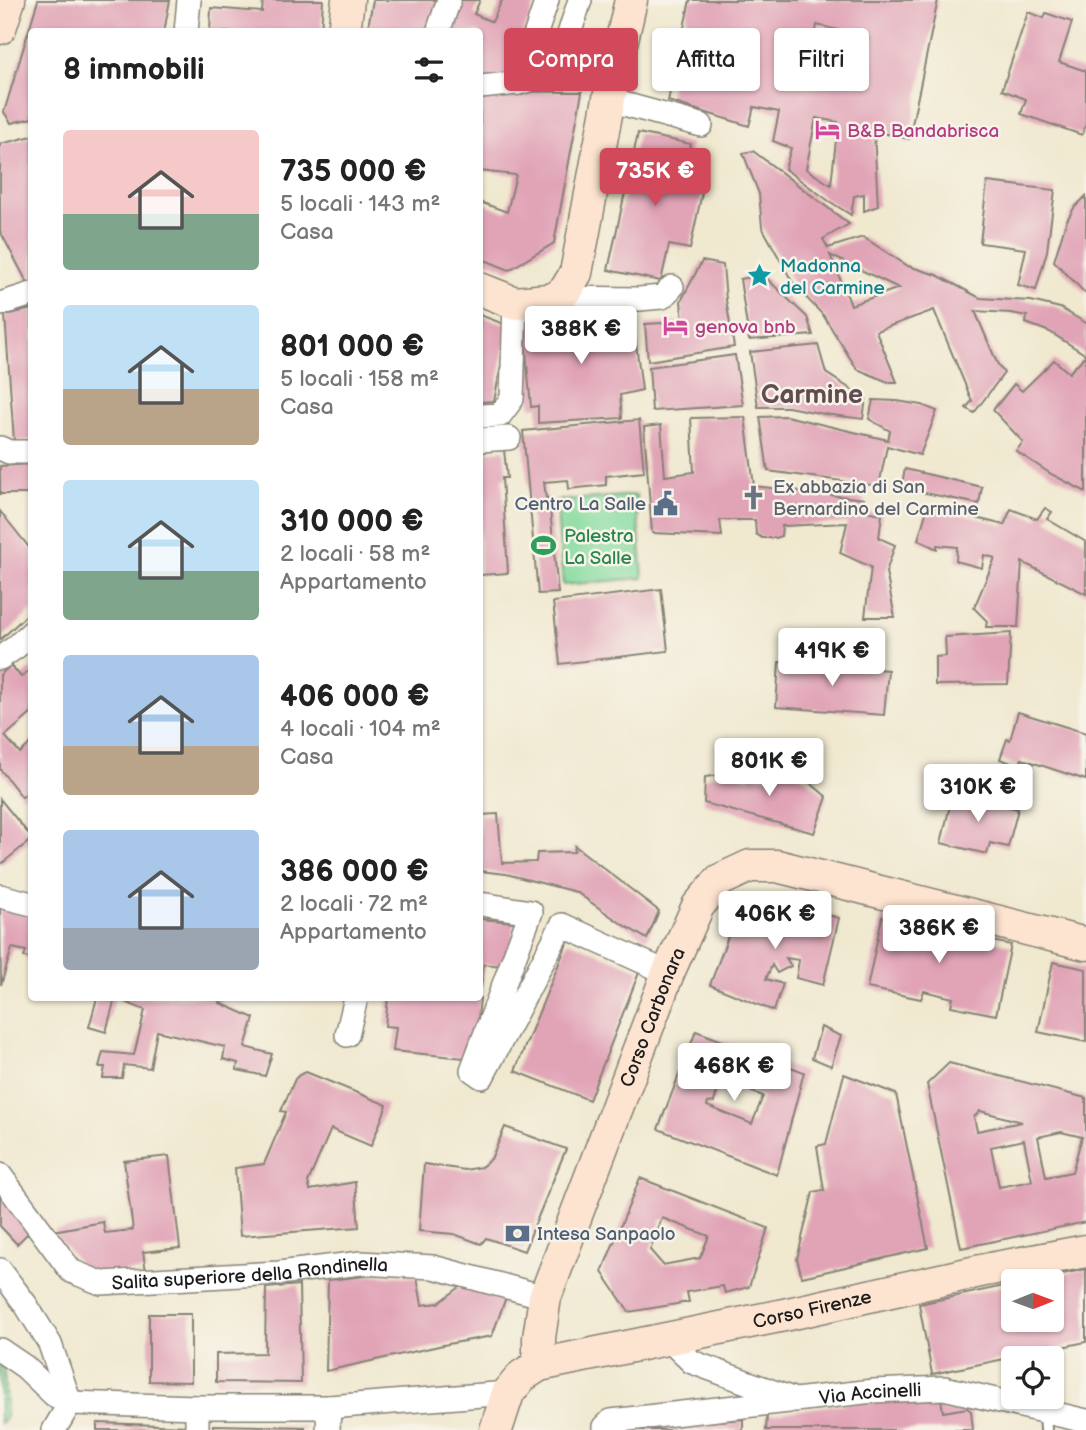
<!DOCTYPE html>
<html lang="it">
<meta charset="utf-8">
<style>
body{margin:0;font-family:"Balsamiq Sans",sans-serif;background:#f6f6f6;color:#222;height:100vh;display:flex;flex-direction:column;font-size:26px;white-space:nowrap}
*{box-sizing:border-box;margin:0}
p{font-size:23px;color:#767676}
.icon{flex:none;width:38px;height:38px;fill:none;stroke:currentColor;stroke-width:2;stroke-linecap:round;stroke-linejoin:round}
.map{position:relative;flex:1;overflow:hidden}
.sheet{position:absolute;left:28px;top:28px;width:455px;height:973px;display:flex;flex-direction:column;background:#fff;border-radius:7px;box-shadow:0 2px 5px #0004}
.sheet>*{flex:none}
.top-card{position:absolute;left:504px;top:28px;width:476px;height:63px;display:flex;gap:14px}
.needle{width:46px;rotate:89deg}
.buttons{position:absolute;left:1001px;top:1269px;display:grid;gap:14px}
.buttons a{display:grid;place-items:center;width:63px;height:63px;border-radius:7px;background:#fff;box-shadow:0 2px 5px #0004;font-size:35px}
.price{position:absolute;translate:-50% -60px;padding:0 16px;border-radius:7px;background:#fff;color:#222;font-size:23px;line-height:46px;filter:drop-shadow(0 2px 4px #0008)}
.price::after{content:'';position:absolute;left:50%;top:42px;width:21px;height:16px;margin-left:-10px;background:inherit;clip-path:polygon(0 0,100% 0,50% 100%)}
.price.selected{background:#d1495b;color:#fff}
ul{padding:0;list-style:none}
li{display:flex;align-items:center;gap:21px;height:175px;padding:0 35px}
li span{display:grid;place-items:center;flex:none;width:196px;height:140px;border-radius:7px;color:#555}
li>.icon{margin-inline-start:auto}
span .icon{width:84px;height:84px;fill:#fffc;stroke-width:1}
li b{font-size:30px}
h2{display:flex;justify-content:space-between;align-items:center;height:84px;padding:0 35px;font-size:30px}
.chip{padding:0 24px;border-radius:7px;background:#fff;box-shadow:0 2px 5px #0004;font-size:24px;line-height:63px}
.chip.selected{background:#d1495b;color:#fff}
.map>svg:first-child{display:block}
.green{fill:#84db9e;stroke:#507c5d;stroke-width:2}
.building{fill:#e1a4b7;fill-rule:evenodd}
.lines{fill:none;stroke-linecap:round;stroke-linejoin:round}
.lane-casing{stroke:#868276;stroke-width:14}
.street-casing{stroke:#868276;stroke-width:26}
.secondary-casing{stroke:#868276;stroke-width:35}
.lane{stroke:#fff;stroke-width:10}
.street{stroke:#fff;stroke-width:23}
.secondary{stroke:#fde4d1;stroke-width:32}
.labels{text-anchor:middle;stroke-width:5;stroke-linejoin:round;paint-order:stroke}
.hotel-label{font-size:19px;fill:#b23c85;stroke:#f7f3e8;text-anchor:start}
.culture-label{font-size:19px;fill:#0d838f;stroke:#f7f3e8;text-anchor:start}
.worship-label{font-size:19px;fill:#5b616d;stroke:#f7f3e8;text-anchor:start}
.service-label{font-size:19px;fill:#4e5e75;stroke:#f7f3e8;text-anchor:end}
.leisure-label{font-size:19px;fill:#27864d;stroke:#f7f3e8;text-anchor:start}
.street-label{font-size:19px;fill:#1c1c1c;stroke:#f7f3e8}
.district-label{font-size:26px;font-weight:bold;fill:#614c52;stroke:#f7f3e8}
</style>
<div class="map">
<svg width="1086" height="1430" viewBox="0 0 1086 1430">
<rect width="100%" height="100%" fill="#f7f3e8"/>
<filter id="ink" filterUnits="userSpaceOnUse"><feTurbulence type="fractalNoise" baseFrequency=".0143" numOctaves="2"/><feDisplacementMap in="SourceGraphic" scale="14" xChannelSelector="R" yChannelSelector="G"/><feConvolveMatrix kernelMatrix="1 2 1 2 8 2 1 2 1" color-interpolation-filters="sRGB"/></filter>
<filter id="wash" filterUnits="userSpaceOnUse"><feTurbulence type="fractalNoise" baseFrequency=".00686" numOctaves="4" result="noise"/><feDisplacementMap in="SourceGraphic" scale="28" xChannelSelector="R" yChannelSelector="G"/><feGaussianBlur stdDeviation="1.57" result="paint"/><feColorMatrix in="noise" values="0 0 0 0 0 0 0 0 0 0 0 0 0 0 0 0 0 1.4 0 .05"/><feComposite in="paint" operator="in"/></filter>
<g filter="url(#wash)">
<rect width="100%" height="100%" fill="#f0e8cf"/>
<g class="green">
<polygon points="636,495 643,578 563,585 556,501"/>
<polygon points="0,1365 4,1367 6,1417 0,1423"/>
</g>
<g id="blocks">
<g class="building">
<polygon points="38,0 170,0 164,32 32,32 32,118 11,123 4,112"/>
<polygon points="263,0 323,0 321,32 210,32 211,8 262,12"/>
<polygon points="373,0 440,0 432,32 367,32"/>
<polygon points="457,0 480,0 474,14 492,22 502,0 537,0 520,40 514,80 480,82 480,32 445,32"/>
<path d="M690,0H938L909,139L874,131L878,206L864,211V194L854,196L851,215L829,201L785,169L791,148L773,141L779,112L754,107L749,126L668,101ZM817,25L868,37L861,68L811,58ZM816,118L838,122L831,185L806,169Z"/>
<polygon points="1028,12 1044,18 1046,13 1072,22 1059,62 1086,71 1086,124 1082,135 1021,114 1026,99 1002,90"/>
<polygon points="480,91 582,92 554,243 509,270 480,258 480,202 507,212 516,175 480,171"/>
<polygon points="638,133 691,144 683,178 704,183 690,249 669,245 661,281 608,270"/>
<polygon points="32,136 32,283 28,284 0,231 0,144"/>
<path d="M753,151L849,224L823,239L828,248L863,237L908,266L937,275L980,298L1031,301L1060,308L1086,323V492L1051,474L1016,451L1023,442L993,410L1014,384L1022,391L1054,360L1069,373L1086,355L1050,332L1026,323L1027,316L1011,313L975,311L997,363L1004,373L974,413L966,408L972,401L934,310L876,331L897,382H888L857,369L823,315L794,285L762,227L759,194L743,153ZM830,255L865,272L899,288L851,305Z"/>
<polygon points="987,182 1055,190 1047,251 1036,290 1018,285 1026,249 980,243"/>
<polygon points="1086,196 1086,294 1054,261 1066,222 1074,208"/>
<polygon points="702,261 723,265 726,300 734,347 648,361 645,324 683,322 681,301"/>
<polygon points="763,275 807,317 813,335 749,340 740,279"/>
<polygon points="32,309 32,440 14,441 5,315"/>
<polygon points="632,312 642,390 620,395 622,418 538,423 538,406 531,407 523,320"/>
<polygon points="480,315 509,326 494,401 480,402"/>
<polygon points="818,345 826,373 866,399 863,419 824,414 788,407 758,407 750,352"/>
<polygon points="735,355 743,405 652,411 649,367"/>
<polygon points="873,400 897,401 922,405 937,411 920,455 887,446 879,486 768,471 760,417 786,416 888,440 890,431 869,419"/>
<polygon points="745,417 754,486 864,499 864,511 882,514 879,538 895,545 886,572 895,617 865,617 871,567 840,553 847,523 782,526 781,536 776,538 762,538 756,534 755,520 720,520 722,536 652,533 644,427 661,425 665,476 694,472 691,418"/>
<polygon points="639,420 644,472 606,476 606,485 569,489 568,480 544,482 546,498 549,498 558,593 538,594 523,431"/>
<polygon points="504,450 507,478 502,478 508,573 480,575 480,452"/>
<polygon points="32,464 32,494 0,494 0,466"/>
<polygon points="905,469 982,487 979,504 901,488"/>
<polygon points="928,506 1004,525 1011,509 1037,519 1045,508 1052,512 1047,519 1086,542 1086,594 1022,562 1018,627 986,627 987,621 974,608 995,558 984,555 982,568 956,561 957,547 937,545 937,549 918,540"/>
<polygon points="0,511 32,551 32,610 0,640"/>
<polygon points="661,589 668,651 560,664 553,602"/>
<polygon points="1011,633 1008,684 935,685 935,657 946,656 945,637"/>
<polygon points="779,662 888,670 884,715 776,707"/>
<polygon points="11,665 21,677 32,668 32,713 5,736 20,753 32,742 32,789 22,797 0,769 0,675"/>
<polygon points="1018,712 1086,733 1086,780 1022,759 1019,766 1000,759 1007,739 1010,740"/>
<polygon points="779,769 802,776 827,797 814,833 704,803 705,777 732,773 750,779 751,776 776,779"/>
<polygon points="953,793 1018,809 1008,847 990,843 987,854 941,843"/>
<polygon points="0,799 32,838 32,839 0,865"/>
<polygon points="498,814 502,863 536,862 537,853 574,852 575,846 659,911 647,939 619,922 576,892 506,874 480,871 480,815"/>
<polygon points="778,901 839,918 823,985 796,978 799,960 786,958 791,966 777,973 772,965 766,979 783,984 774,1011 710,985 732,926"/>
<polygon points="0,906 32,911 32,959 24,957 26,951 12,948 1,985"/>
<polygon points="882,917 1011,945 996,1015 951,1006 953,998 924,991 921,999 867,988"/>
<polygon points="480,919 514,922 510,967 484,964 481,987 480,986"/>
<polygon points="568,941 640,970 589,1100 515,1071"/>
<polygon points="1053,962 1086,969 1086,1042 1038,1032"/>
<polygon points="97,998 222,998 220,1003 254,1018 245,1047 272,1054 265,1076 237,1070 238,1063 223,1059 225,1047 157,1031 150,1068 124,1065 122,1078 103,1078 105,1067 99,1067 103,1052 134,1055 145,1010 115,998 106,1032 89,1027"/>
<polygon points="388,998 480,998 474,1059 393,1051 396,1027 385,1026"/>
<polygon points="821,1027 841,1036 831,1066 812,1058"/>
<path d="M696,1031L804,1072L777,1175L658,1129ZM717,1078L763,1096L752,1124L707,1106L708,1103L714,1102L718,1089V1087L714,1084Z"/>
<path d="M949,1063L1086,1098V1222L961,1248L927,1084ZM980,1111L1022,1122L977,1131L974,1117ZM1061,1132L1082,1137L1072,1172L1046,1177L1038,1137ZM1024,1140L1032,1181L999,1187L991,1147Z"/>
<polygon points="306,1072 387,1105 371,1146 331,1129 308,1182 310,1190 355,1182 359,1227 240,1236 235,1168 264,1164 286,1112 281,1111 295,1079 299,1075"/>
<polygon points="844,1074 896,1094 928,1248 802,1277 797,1259 813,1192 824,1190 817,1146 826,1144"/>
<polygon points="505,1127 566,1149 524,1251 486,1238 481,1244 454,1234 419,1231 424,1164 465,1170 481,1167 491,1159"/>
<polygon points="169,1156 180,1248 143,1252 146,1271 86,1272 53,1231 103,1222 105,1233 133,1230 124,1161"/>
<path d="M640,1178L768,1228L749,1287L725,1293L723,1286L687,1292L689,1302L629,1312L602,1272ZM662,1218L709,1236L700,1258L663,1265L650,1250Z"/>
<polygon points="0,1188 34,1227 17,1244 0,1226"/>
<polygon points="1086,1269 1086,1342 932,1374 919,1304 1013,1284 1013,1320 1052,1320 1052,1281 1035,1280"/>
<polygon points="375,1275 417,1277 422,1305 439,1303 465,1283 506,1297 492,1336 448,1344 326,1371 328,1280"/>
<polygon points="299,1285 301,1383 216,1382 216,1354 265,1353 266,1288"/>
<polygon points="149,1314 191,1314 191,1382 149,1381"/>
<polygon points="940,1392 943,1412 967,1408 971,1411 973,1430 766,1430 767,1415 833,1405"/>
<polygon points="743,1419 743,1430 627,1430 627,1428"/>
<polygon points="97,1423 190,1426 190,1430 97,1430"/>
<polygon points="213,1425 305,1427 305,1430 213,1430"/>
</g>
</g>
</g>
<g filter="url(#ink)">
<use href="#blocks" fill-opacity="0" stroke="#868276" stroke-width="2"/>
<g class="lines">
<defs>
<polyline id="lane" points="1045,1412 1046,1430"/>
<g id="street">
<polyline points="186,32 189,0"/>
<polyline points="438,32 449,0"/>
<polyline points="519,83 547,0"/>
<polyline points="480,87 519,83 549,75 561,59 580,0"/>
<polyline points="609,100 701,125"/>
<polyline points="556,298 639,299 662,297 672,287"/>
<polyline points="0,304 32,294"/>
<polyline points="480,416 500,415 512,399 515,303"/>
<polyline points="480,440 509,438"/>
<polyline points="0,448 9,452 32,452"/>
<polyline points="0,658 16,647 32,632"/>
<polyline points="0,896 32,904"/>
<polyline points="480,904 531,912 472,1070 482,1077 562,925 668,973"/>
<polyline points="347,1035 356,998"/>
<path id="s1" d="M0,1175L71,1271L101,1283L279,1273L361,1263L433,1267L545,1297"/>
<polyline points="0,1270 26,1305 50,1344 70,1403 54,1430"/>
<path id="s2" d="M667,1338L692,1362L795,1400L873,1391L944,1388L1086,1421"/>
<polyline points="0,1350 25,1367 54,1395 70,1403 197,1407 329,1407 508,1393"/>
<polyline points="197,1430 197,1407"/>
<polyline points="328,1430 329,1407"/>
<polyline points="606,1430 605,1427 611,1421 789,1401"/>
</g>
<g id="secondary">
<polyline points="0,28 9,0"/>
<polyline points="344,32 348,0"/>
<polyline points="480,289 515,303 548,300 556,298 565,291 576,273 611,88 631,0"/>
<path id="s3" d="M539,1365V1338L545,1297L668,973L698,906L720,880L750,866H777L1086,944"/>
<path id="s4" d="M496,1430L508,1393L522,1376L539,1365L784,1315L985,1270L1086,1251"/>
</g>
</defs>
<use href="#lane" class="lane-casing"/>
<use href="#street" class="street-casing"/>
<use href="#secondary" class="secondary-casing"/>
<use href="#lane" class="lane"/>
<use href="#street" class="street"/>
<use href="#secondary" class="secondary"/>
</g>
</g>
<defs>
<symbol id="hotel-bare" viewBox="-9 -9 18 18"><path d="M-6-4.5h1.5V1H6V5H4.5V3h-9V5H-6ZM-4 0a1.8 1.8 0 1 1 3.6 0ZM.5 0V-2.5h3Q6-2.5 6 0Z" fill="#d1479c" stroke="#f7f3e8" stroke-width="2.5" paint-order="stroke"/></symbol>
<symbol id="sight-bare" viewBox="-9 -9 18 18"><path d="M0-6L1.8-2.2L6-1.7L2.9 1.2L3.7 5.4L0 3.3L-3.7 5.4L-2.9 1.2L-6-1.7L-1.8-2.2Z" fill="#0f9aa8" stroke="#f7f3e8" stroke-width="2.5" paint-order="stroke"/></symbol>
<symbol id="church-bare" viewBox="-9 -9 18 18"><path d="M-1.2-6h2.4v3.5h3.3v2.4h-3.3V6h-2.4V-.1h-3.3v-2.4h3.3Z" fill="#6b7280" stroke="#f7f3e8" stroke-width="2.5" paint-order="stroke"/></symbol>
<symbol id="civic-bare" viewBox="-9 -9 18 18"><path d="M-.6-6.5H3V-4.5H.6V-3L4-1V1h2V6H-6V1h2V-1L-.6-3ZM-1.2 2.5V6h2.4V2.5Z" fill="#5c6f8a" stroke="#f7f3e8" stroke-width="2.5" paint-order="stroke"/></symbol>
<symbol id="stadium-bare" viewBox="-9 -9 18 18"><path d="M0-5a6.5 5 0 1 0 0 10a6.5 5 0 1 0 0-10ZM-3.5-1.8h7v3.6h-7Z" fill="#2e9e5b" stroke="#f7f3e8" stroke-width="2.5" paint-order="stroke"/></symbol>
<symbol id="bank-bare" viewBox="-9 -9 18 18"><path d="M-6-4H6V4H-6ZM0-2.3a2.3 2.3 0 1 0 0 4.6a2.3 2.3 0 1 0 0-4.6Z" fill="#5c6f8a" stroke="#f7f3e8" stroke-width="2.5" paint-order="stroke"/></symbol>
</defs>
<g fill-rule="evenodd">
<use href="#hotel-bare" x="810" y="112" width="35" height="35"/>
<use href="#sight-bare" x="742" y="258" width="35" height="35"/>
<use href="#hotel-bare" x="658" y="308" width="35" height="35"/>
<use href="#church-bare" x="736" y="480" width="35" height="35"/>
<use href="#civic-bare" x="648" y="486" width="35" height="35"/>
<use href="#stadium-bare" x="526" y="528" width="35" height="35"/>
<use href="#bank-bare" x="500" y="1216" width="35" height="35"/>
</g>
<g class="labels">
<g class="hotel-label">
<text x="847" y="137">B&amp;B Bandabrisca</text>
<text x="695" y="333">genova bnb</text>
</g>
<g class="culture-label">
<text x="780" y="272">Madonna<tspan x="780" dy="22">del Carmine</tspan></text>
</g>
<g class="worship-label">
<text x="773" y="493">Ex abbazia di San<tspan x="773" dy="22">Bernardino del Carmine</tspan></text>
</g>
<g class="service-label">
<text x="646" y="510">Centro La Salle</text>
<text x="537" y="1240" text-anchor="start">Intesa Sanpaolo</text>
</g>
<g class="leisure-label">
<text x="564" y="542">Palestra<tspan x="564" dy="22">La Salle</tspan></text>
</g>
<g class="street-label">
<text dy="7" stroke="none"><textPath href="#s3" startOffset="368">Corso Carbonara</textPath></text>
<text dy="7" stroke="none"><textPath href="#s1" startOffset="301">Salita superiore della Rondinella</textPath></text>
<text dy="7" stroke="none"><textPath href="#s4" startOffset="360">Corso Firenze</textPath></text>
<text dy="7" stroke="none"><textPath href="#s2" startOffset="220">Via Accinelli</textPath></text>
</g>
<g class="district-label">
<text x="812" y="403">Carmine</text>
</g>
</g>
</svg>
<div class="buttons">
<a><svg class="needle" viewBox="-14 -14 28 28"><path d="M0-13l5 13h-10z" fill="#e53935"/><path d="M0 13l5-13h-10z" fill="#767676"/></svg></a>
<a><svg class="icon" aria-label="locate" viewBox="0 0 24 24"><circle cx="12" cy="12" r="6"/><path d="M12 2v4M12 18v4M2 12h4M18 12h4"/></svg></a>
</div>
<b class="price selected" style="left:655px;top:208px">735K €</b>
<b class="price" style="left:581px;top:366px">388K €</b>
<b class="price" style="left:832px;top:688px">419K €</b>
<b class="price" style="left:769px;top:798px">801K €</b>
<b class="price" style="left:978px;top:824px">310K €</b>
<b class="price" style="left:775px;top:951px">406K €</b>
<b class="price" style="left:939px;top:965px">386K €</b>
<b class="price" style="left:734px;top:1103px">468K €</b>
<div class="top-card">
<a class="chip selected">Compra</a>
<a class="chip">Affitta</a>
<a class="chip">Filtri</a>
</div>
<section class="sheet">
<h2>8 immobili<svg class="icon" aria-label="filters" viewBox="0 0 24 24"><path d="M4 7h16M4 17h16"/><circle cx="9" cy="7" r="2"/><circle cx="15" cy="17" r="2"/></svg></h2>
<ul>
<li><span style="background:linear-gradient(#f6c9c9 60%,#7fa58c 0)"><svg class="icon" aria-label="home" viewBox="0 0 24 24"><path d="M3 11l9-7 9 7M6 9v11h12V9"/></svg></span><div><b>735 000 €</b><p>5 locali · 143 m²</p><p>Casa</p></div></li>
<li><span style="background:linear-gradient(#bfe0f5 60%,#b9a48a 0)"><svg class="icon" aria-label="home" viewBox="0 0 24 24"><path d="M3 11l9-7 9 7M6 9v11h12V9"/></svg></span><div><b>801 000 €</b><p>5 locali · 158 m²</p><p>Casa</p></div></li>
<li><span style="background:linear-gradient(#bfe0f5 65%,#7fa58c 0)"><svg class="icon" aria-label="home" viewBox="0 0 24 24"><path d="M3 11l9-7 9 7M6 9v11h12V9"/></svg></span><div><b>310 000 €</b><p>2 locali · 58 m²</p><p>Appartamento</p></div></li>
<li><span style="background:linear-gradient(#a9c7e8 65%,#b9a48a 0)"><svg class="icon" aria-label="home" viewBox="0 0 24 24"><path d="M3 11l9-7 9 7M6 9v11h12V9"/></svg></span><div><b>406 000 €</b><p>4 locali · 104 m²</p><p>Casa</p></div></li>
<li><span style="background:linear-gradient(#a9c7e8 70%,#9aa5b1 0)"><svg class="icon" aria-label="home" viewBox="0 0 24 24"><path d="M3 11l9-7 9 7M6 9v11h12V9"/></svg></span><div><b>386 000 €</b><p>2 locali · 72 m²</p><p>Appartamento</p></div></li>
</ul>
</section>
</div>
